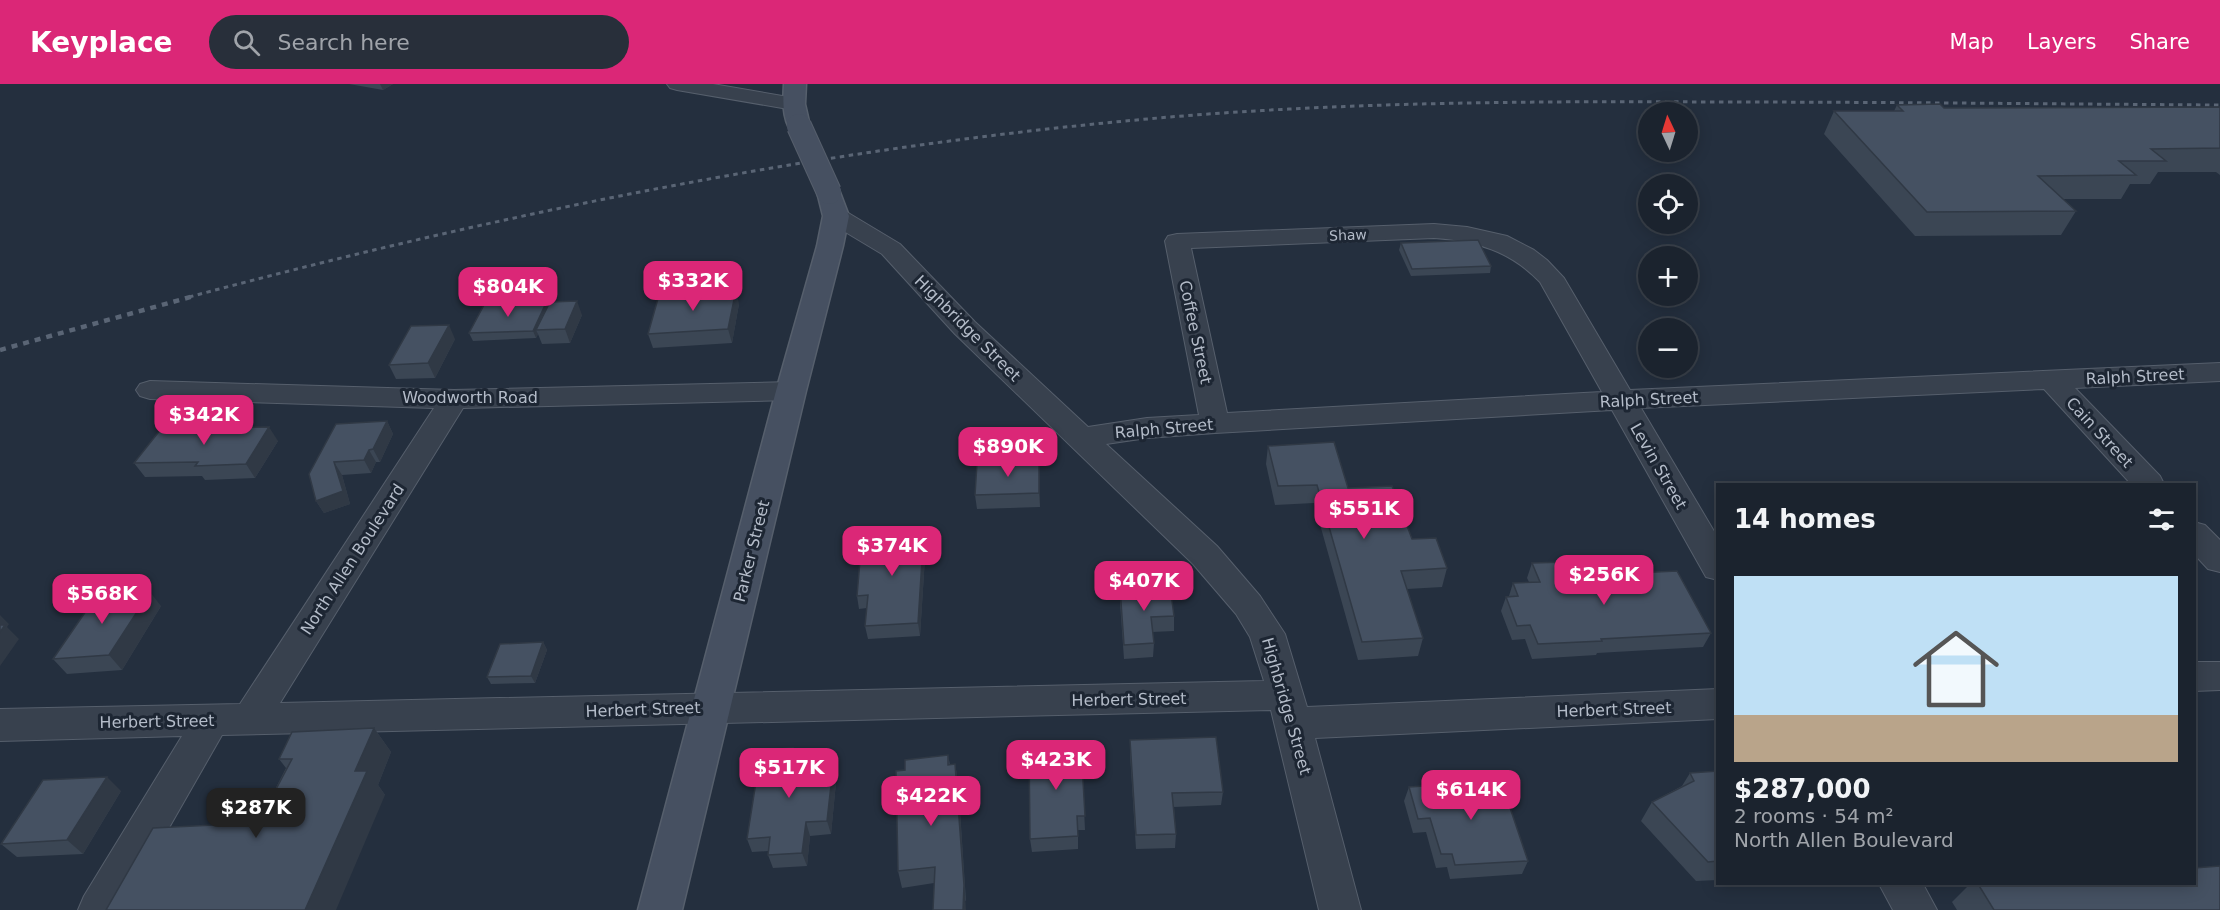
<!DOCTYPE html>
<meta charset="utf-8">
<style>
body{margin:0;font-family:"DejaVu Sans",sans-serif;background:#282f3a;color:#f1f3f6;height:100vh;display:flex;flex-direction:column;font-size:22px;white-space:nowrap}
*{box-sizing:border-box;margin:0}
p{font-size:20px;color:#a0a4aa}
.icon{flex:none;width:33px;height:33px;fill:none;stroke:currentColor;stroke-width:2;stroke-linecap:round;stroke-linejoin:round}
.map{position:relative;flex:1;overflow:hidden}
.drawer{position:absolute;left:1716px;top:399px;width:480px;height:402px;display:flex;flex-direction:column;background:#1b232e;border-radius:0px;box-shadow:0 3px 15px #0003,0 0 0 2px #39404a}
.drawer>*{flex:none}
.needle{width:39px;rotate:356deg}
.tools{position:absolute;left:1638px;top:18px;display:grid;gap:12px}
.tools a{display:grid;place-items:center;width:60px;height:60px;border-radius:50%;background:#1b232e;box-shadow:0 3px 15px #0003,0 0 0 2px #39404a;font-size:30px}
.price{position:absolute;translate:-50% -51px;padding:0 14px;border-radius:12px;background:#db2777;color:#fff;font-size:20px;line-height:39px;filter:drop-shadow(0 2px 3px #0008)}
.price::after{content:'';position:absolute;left:50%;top:36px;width:18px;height:14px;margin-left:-9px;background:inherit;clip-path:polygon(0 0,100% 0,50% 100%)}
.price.active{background:#222;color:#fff}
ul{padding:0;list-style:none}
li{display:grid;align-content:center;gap:12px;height:318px;padding:0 18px}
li+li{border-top:2px solid #39404a}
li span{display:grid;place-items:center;height:186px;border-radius:0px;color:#555}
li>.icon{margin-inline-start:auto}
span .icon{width:108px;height:108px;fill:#fffc;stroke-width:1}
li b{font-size:26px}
h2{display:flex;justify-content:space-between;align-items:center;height:72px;padding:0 18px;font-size:26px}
header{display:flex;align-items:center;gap:36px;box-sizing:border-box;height:84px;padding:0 30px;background:#db2777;color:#fff}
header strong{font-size:28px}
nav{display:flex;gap:33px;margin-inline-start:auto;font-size:21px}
.search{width:420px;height:54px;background:#282f3a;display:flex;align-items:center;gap:15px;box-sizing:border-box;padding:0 21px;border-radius:33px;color:#a0a4aa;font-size:22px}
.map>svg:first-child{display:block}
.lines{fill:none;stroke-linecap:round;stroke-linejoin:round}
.street-casing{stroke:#565f6c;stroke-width:2}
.secondary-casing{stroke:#565f6c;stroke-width:3}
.street{fill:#38414e;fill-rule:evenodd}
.secondary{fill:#465061;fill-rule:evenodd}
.rail-far1{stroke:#5a6575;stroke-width:3;stroke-dasharray:4.5 4.5;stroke-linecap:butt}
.rail{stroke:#5a6575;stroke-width:4.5;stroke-dasharray:6 6;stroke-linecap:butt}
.secondary-bridge-casing{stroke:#565f6c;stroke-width:26;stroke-linecap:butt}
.secondary-bridge{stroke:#465061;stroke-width:24}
.wall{fill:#3b4654}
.shaded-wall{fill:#303945}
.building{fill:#455162;stroke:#303945;stroke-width:1.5}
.labels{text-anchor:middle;stroke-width:6;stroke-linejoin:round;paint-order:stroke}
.far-street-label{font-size:14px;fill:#b4bcc9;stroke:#1d2633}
.street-label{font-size:16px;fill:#b4bcc9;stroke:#1d2633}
</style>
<header>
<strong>Keyplace</strong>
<div class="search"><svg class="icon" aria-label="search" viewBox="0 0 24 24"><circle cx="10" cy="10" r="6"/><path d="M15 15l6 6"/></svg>Search here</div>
<nav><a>Map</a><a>Layers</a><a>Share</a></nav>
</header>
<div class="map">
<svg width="2220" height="826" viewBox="0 0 2220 826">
<rect width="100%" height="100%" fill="#242f3e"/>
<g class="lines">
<defs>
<g id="street">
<polygon points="667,0 713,0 794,14 801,16 805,20 801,24 794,26 677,6 670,4"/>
<path d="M836,125L845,127L900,160L975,238L1088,343L1147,334L1199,331L1165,157L1168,152L1177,150L1434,140L1467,143L1507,152L1534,166L1547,176L1564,194L1630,306L2220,279V297L2075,304L2160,392L2164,400H2131L2044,305L1641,324L1718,454V496L1706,493L1612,326L1215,349L1147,354L1106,360L1217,462L1260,512L1285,550L1307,623L1718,605V635L1315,654L1361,826H1319L1271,626L222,651L122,826H78L84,812L182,652L0,657V625L240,620L434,324L150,315L140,312L136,306L140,300L150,297L454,306L791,298L801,301L805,307L801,313L791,316L463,324L280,619L1264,597L1250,553L1236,530L1193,480L955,250L882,170L827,137L824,132L827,127ZM1434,154C1477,157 1510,167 1540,198L1602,308L1227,329L1191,164Z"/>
<polygon points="2194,438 2205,441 2220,456 2220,488 2208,485 2194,470"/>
<polygon points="2194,578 2220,578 2220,606 2194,607"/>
<polygon points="1879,800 1923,800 1937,826 1893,826"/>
</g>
<g id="secondary">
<path d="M784,0H806L805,20L810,42L807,47L799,49L791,47C782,34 783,15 784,0Z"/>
<polygon points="829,101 838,103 849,132 843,162 806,307 682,826 638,826 776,307 817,162 823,132 817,108 820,103"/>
</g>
</defs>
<use href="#street" class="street-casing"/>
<use href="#secondary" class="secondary-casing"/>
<use href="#street" class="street"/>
<use href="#secondary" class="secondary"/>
<path class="rail-far1" d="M189,213C511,127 837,61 1170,33C1351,18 1534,17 1715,18C1884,18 2052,20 2220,21"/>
<polyline class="rail" points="0,266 194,212"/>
<defs>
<polyline id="secondary-bridge" points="799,42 829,108"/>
</defs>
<use href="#secondary-bridge" class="secondary-bridge-casing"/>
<use href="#secondary-bridge" class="secondary-bridge"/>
</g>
<g class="wall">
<polygon points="349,0 393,0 383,6"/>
<polygon points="1897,21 1944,24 2220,23 2220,91 2216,88 2158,88 2150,100 2130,100 2121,115 2063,115 2076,127 2061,151 1915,152 1824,50 1834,27 1894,27"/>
<polygon points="1401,159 1491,182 1490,189 1411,192 1399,166"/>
<polygon points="739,220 732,259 653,264 648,250"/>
<polygon points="547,224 582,231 570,259 542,260 538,250 536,254 473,257 469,249"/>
<polygon points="455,255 435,294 396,295 389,281"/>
<polygon points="387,337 393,350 380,378 376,378 371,389 342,391 350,420 324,429 316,417 309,390"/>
<polygon points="278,357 255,394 205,396 202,392 145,393 134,379"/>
<polygon points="1268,362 1348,404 1412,455 1447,484 1442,503 1407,505 1423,554 1418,572 1358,576 1314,419 1275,421 1266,380"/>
<polygon points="1040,391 1040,423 977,425 975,411"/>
<polygon points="924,445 926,458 920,552 868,555 865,542 867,524 859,525 857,512 864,475"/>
<polygon points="1532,479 1573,492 1711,549 1703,563 1597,569 1596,571 1532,575 1525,555 1512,556 1501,527 1506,513 1509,512 1513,499 1529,498 1527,494"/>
<polygon points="1120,504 1174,532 1174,547 1152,548 1154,559 1153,573 1124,575 1120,519"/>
<polygon points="161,522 122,586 67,590 53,575"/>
<polygon points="543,558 547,566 535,599 491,600 487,593"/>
<polygon points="374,644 391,668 378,701 385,711 258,739 286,684 279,675"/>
<polygon points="1130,656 1223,708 1221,721 1174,723 1176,750 1175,764 1136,765 1130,670"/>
<polygon points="1081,661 1085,746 1078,746 1078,765 1032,768 1030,755"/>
<polygon points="948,671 950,681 955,680 958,697 966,817 934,799 902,804 898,787 905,686"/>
<polygon points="834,674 837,688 831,750 810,752 807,782 773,784 768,771 768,767 752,768 747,755 796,676"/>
<polygon points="1718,687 1718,796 1696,797 1641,737 1652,718 1682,702 1690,689"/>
<polygon points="1437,695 1466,699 1528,777 1522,790 1450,795 1447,783 1436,784 1426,748 1413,749 1404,717 1409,703 1435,701"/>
<polygon points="121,707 83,770 17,773 1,760"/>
<polygon points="1970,800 2194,800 2220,826 1957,826 1952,818"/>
</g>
<g class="shaded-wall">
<polygon points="380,0 393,0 383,6"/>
<polygon points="736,206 739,220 732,259 728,245"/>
<polygon points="577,217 582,231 570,259 565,245"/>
<polygon points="546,219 548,226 536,246 538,250 536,254 533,247"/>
<polygon points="449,241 455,255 435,294 428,279"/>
<polygon points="387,337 393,350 380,378 373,365"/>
<polygon points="269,343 278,357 255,394 246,380"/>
<polygon points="369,366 376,378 371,389 364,376"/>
<polygon points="1039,377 1040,391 1040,423 1039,409"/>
<polygon points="334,378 342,391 350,420 324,429 316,417"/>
<polygon points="924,445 926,458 920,552 918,539"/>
<polygon points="150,508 161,522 122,586 109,571"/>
<polygon points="0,531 9,540 7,543 19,555 0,582"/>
<polygon points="543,558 547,566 535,599 531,592"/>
<polygon points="374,644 391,668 378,701 385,711 336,826 305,826 355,687"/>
<polygon points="793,664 797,678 791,677"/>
<polygon points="834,674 837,688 831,750 827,737"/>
<polygon points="955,680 958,697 966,826 963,826"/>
<polygon points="107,693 121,707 83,770 67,756"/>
<polygon points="806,738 810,752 807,782 802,769"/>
</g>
<g class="building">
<polygon points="1940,20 1944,24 2220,23 2220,64 2151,65 2166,77 2119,77 2136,91 2038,92 2076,127 1927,128 1834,27 1903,27 1897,21"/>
<polygon points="1478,156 1491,182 1412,185 1401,159"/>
<polygon points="736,206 728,245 648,250 659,211"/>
<polygon points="577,217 565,245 536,246 550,218"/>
<polygon points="546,219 533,247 469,249 484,221"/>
<polygon points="449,241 428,279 389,281 411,242"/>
<polygon points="387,337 373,365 369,366 364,376 334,378 343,407 316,417 309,390 336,340"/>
<polygon points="269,343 246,380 195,382 198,378 134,379 161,345"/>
<polygon points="1334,358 1348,404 1392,402 1412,455 1436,454 1447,484 1401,487 1423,554 1362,558 1317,401 1278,402 1268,362"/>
<polygon points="1039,377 1039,409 975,411 977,379"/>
<polygon points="924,445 918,539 865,542 868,511 857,512 860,476 864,475 867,448"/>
<polygon points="1566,478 1573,492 1677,487 1711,549 1601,555 1602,557 1538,560 1530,541 1517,542 1506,513 1518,512 1513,499 1540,498 1532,479"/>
<polygon points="1170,502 1174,532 1151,533 1154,559 1124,561 1120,504"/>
<polygon points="150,508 109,571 53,575 97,511"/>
<polygon points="0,541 5,541 0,548"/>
<polygon points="543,558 531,592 487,593 500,560"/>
<polygon points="374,644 355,687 367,687 305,826 106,826 153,744 258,739 292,675 279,675 292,648"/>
<polygon points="1216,653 1223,708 1172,709 1176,750 1136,751 1130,656"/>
<polygon points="1081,661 1085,732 1077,732 1078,752 1030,755 1029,663"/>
<polygon points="793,664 791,677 834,674 827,737 806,738 802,769 768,771 770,753 747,755 761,666"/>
<polygon points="948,671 948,681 955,680 964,801 963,826 933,826 935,783 898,787 896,687 905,686 905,676"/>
<polygon points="1718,687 1718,777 1708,778 1652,718 1694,697 1690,689"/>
<polygon points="107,693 67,756 1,760 43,696"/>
<polygon points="1464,694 1466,699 1501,697 1528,777 1455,781 1452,770 1441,770 1430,734 1418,735 1409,703 1438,701 1437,695"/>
<polygon points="2220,782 2220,826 1994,826 1978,800 2194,800 2194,784"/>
</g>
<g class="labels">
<g class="far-street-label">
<text transform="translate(1348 151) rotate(-2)" y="5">Shaw</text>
</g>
<g class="street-label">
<text transform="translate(968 244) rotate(45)" y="6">Highbridge Street</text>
<text transform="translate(1196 248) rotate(78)" y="6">Coffee Street</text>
<text transform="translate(2135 292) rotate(-3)" y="6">Ralph Street</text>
<text x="470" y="319">Woodworth Road</text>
<text transform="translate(1649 315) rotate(-3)" y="6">Ralph Street</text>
<text transform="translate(1164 344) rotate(-5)" y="6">Ralph Street</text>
<text transform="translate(2100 348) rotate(47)" y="6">Cain Street</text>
<text transform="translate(1659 382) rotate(60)" y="6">Levin Street</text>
<text transform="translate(751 467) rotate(-76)" y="6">Parker Street</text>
<text transform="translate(352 475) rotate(-57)" y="6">North Allen Boulevard</text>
<text transform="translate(1129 615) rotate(-1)" y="6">Herbert Street</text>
<text transform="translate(1287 622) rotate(74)" y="6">Highbridge Street</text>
<text transform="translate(643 625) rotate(-2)" y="6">Herbert Street</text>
<text transform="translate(1614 625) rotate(-2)" y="6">Herbert Street</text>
<text transform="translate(157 637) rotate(-1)" y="6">Herbert Street</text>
</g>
</g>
</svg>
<div class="tools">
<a><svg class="needle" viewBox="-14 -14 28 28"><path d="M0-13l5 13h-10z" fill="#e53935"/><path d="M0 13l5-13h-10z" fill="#a0a4aa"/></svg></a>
<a><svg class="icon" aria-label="locate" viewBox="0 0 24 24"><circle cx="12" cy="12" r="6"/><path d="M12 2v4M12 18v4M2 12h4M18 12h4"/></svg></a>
<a>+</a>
<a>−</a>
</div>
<b class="price" style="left:693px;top:228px">$332K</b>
<b class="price" style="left:508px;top:234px">$804K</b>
<b class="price" style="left:204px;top:362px">$342K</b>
<b class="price" style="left:1008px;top:394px">$890K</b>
<b class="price" style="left:1364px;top:456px">$551K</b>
<b class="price" style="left:892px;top:493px">$374K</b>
<b class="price" style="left:1604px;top:522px">$256K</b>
<b class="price" style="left:1144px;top:528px">$407K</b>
<b class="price" style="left:102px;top:541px">$568K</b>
<b class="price" style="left:1056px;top:707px">$423K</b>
<b class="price" style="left:789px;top:715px">$517K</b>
<b class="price" style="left:1471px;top:737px">$614K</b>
<b class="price" style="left:931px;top:743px">$422K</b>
<b class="price active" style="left:256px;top:755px">$287K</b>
<section class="drawer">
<h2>14 homes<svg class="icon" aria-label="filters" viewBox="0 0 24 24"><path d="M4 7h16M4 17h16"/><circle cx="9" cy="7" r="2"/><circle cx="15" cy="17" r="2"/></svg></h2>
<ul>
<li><span style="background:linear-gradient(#bfe0f5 75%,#b9a48a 0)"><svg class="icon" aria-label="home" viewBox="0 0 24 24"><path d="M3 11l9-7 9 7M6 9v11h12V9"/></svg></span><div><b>$287,000</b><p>2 rooms · 54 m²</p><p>North Allen Boulevard</p></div></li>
</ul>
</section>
</div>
